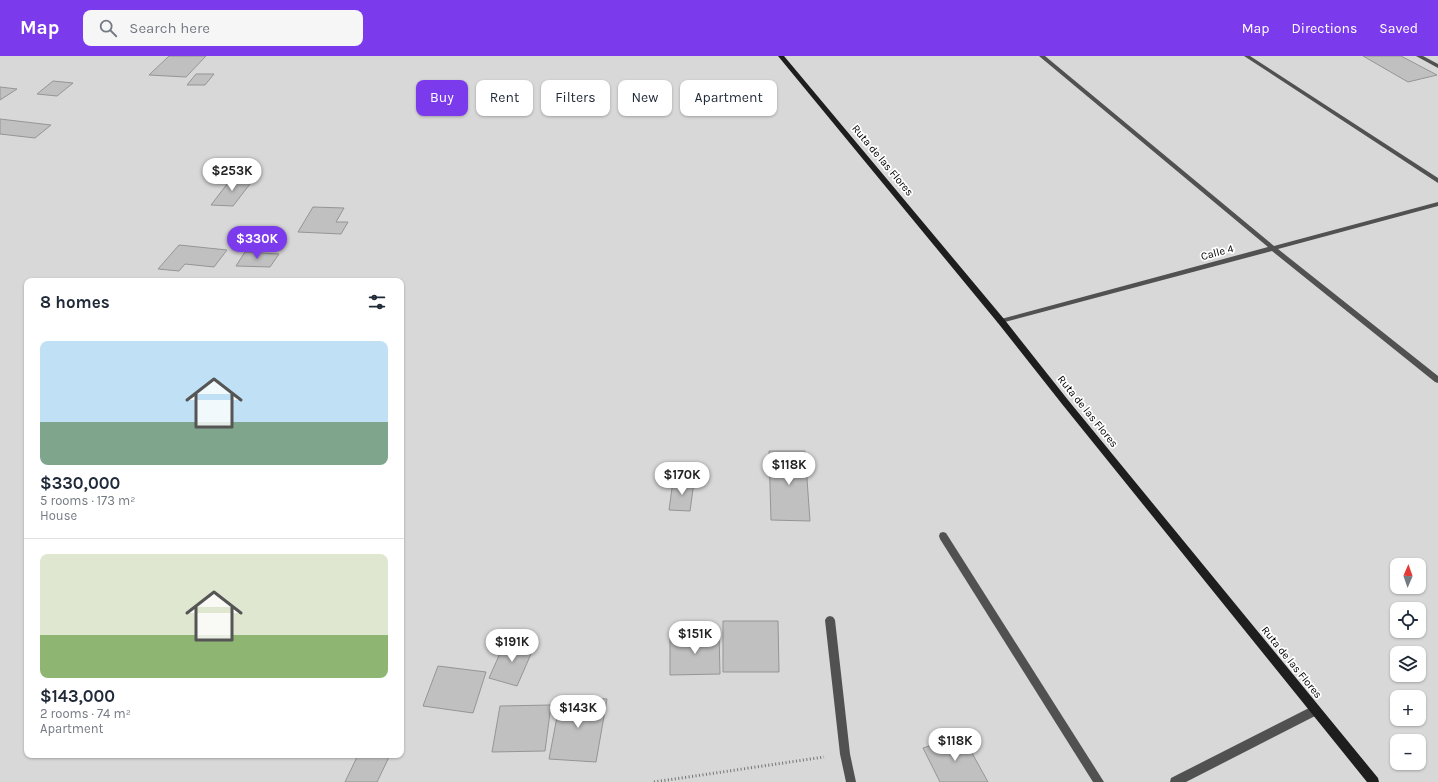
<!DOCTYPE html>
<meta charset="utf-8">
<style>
body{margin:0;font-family:Karla,sans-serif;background:#f6f6f7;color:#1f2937;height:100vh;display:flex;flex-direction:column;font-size:15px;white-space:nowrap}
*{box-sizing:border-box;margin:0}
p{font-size:13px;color:#747a83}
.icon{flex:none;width:22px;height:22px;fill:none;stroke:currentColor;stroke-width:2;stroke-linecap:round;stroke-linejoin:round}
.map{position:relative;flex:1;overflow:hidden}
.drawer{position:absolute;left:24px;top:222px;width:380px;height:480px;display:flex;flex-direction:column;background:#fff;border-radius:8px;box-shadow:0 1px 3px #0004}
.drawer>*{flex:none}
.top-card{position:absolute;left:416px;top:24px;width:380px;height:36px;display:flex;gap:8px}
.needle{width:26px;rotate:2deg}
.fabs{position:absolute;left:1390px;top:502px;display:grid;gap:8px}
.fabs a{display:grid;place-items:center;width:36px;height:36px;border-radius:8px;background:#fff;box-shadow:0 1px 3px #0004;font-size:20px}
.price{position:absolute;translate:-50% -34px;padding:0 9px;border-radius:14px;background:#fff;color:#222;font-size:13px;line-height:26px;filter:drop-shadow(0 1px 2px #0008)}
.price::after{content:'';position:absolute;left:50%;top:24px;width:12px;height:9px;margin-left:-6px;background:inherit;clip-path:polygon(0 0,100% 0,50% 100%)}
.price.current{background:#7c3aed;color:#fff}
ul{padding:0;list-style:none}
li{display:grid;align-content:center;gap:8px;height:212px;padding:0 16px}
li+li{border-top:1px solid #e0e1e3}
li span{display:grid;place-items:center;height:124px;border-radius:8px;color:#555}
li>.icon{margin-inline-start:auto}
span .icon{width:72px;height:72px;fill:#fffc;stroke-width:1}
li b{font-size:17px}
h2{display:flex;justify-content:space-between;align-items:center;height:48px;padding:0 16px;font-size:17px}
.chip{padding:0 14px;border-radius:8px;background:#fff;box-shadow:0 1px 3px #0004;font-size:14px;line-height:36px}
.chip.current{background:#7c3aed;color:#fff}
header{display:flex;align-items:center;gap:24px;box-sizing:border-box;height:56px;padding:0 20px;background:#7c3aed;color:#fff}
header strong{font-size:19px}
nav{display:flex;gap:22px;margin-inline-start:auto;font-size:14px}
.search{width:280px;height:36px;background:#f6f6f7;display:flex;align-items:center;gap:10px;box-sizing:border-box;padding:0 14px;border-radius:8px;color:#747a83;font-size:15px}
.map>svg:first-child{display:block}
.green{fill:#d8d8d8;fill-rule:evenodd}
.building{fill:#c0c0c0;stroke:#959595}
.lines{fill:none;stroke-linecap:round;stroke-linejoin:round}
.path{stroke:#737373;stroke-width:3;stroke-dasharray:1 2.5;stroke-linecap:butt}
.minor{fill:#515151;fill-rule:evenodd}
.secondary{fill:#1e1e1e;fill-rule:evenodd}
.labels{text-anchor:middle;stroke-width:3.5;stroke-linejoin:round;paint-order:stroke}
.street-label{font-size:11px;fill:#000;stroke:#fff}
</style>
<header>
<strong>Map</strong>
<div class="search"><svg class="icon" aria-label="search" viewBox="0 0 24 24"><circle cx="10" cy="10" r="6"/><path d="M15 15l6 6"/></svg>Search here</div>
<nav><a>Map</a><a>Directions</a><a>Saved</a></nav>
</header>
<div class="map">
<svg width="1438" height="726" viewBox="0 0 1438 726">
<rect width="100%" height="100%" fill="#fff"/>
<path class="green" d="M0,0H1438V726H0ZM27,225H401V699H27ZM1397,509H1419V531H1397ZM1397,553H1419V575H1397ZM1397,597H1419V619H1397ZM1397,641H1419V663H1397ZM1397,685H1419V707H1397Z"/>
<g class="building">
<polygon points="169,0 206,0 186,21 149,19"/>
<polygon points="1363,0 1401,0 1437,19 1408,26"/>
<polygon points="196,18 214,18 205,29 187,29"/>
<polygon points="53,25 73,27 57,40 37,38"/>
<polygon points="0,31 17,33 0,44"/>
<polygon points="0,63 51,69 35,82 0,78"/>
<polygon points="231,123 253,124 233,150 211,149"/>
<polygon points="313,151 344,152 336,166 348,166 341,178 298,176"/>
<polygon points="179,189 227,194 214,211 185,208 179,215 158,213"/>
<polygon points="245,196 279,198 270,211 236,210"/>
<polygon points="769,395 805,395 810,465 771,464"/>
<polygon points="673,425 694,426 690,455 669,454"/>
<polygon points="723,565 778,565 779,616 723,616"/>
<polygon points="719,578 720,618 670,619 670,579"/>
<polygon points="506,584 534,591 517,630 489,622"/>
<polygon points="438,610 486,616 473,657 423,650"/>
<polygon points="561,640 607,643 596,706 549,703"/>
<polygon points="551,649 545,695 492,696 500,650"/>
<polygon points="962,679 988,726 940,726 923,692"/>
<polygon points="358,699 390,699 377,726 345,726"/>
</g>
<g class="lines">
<polyline class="path" points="654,726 824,701"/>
<g class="minor">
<polygon points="1039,0 1045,0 1274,190 1438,146 1438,150 1278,193 1438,320 1438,327 1435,326 1272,195 1001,267 998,267 997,265 998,263 1001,263 1268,191"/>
<polygon points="1244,0 1250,0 1438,122 1438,127"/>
<polygon points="1416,0 1423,0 1438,8 1438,12"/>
<polygon points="943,476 946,477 1104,726 1093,726 940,483 939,480 940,477"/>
<polygon points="830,560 833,561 835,564 850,698 856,726 846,726 840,698 825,564 827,561"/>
<polygon points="1315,649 1319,650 1320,654 1319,658 1186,726 1170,726 1171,722"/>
</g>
<polygon class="secondary" points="778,0 784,0 1004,263 1068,344 1378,722 1379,726 1367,726 1062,348 998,267"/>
</g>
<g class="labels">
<g class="street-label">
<text transform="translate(883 104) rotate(50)" y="4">Ruta de las Flores</text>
<text transform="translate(1217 196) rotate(-15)" y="4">Calle 4</text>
<text transform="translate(1088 355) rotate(51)" y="4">Ruta de las Flores</text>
<text transform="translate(1292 606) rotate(51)" y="4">Ruta de las Flores</text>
</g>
</g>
</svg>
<div class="fabs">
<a><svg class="needle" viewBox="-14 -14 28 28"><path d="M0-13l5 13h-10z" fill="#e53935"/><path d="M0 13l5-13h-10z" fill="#747a83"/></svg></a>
<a><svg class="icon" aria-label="locate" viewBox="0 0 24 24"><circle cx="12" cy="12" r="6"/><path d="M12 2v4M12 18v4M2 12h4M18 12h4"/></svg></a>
<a><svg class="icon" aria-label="layers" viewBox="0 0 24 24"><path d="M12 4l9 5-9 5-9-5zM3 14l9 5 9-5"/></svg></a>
<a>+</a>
<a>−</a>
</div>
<b class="price" style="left:232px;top:136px">$253K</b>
<b class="price current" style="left:257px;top:204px">$330K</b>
<b class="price" style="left:789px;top:430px">$118K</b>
<b class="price" style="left:682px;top:440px">$170K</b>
<b class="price" style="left:695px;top:599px">$151K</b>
<b class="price" style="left:512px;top:607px">$191K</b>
<b class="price" style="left:578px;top:673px">$143K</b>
<b class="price" style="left:955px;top:706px">$118K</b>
<div class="top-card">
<a class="chip current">Buy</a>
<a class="chip">Rent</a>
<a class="chip">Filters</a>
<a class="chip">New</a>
<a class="chip">Apartment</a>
</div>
<section class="drawer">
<h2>8 homes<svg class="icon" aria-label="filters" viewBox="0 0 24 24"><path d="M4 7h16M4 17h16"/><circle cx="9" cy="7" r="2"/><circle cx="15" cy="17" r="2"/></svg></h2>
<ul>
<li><span style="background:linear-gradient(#bfe0f5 65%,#7fa58c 0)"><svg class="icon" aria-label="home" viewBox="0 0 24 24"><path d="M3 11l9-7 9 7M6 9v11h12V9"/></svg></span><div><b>$330,000</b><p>5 rooms · 173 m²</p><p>House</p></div></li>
<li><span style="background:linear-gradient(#dfe7d0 65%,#8fb573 0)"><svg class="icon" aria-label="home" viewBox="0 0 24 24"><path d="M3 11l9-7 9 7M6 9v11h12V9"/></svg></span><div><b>$143,000</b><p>2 rooms · 74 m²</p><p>Apartment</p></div></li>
</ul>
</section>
</div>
